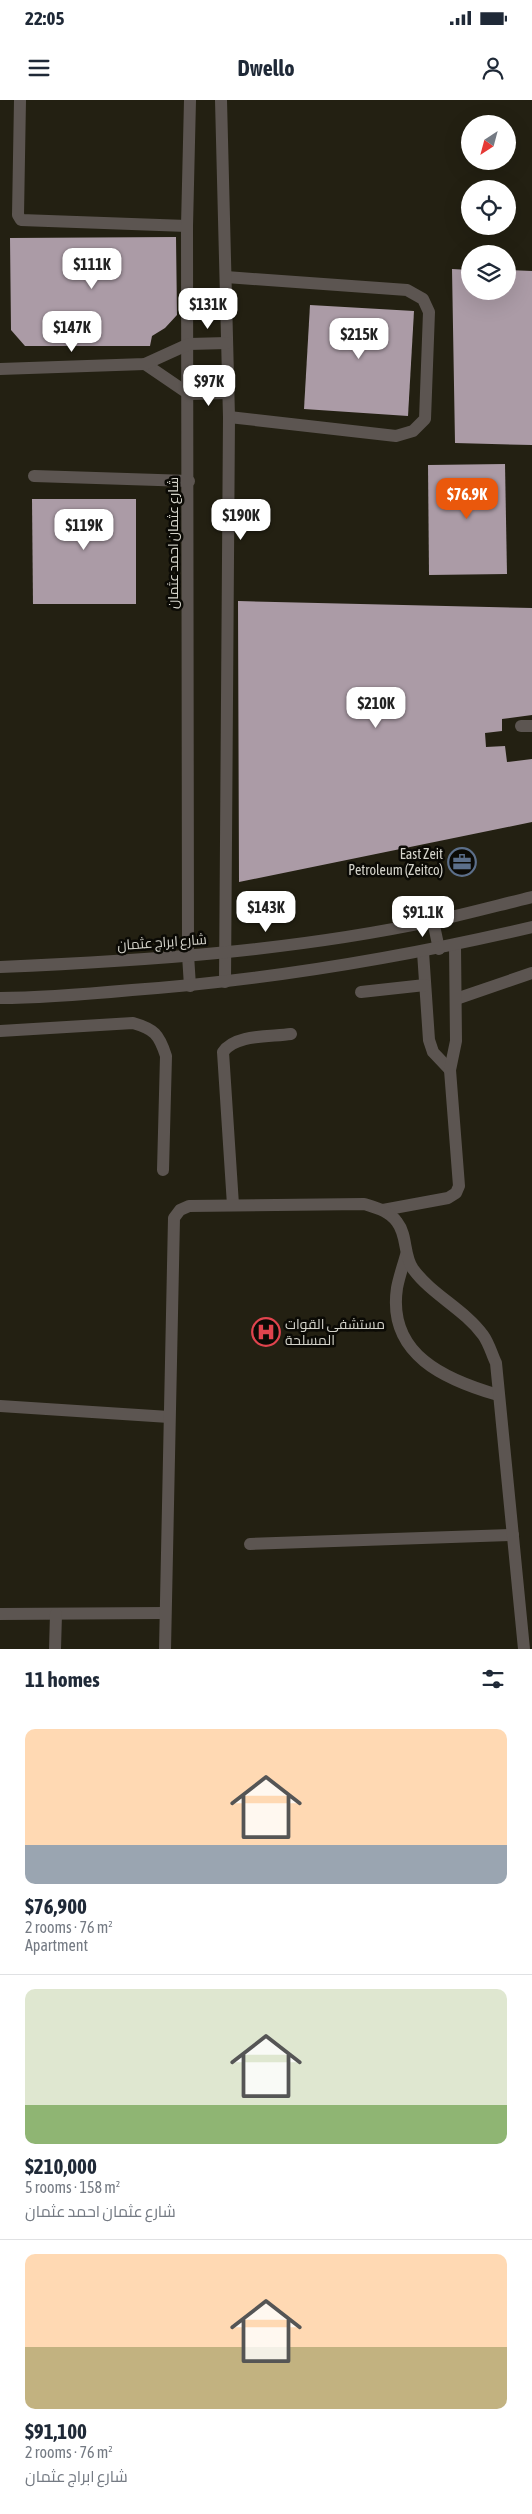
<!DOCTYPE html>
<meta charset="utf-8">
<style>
body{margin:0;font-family:"Asap Condensed",Cairo,sans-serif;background:#f6f6f7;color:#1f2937;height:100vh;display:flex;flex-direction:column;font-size:19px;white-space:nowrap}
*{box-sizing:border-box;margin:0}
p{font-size:16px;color:#747a83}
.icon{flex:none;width:28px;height:28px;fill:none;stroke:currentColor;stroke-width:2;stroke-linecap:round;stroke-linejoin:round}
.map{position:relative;height:1549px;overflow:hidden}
.panel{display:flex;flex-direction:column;background:#fff;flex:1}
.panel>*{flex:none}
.needle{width:32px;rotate:216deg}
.fabs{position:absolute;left:461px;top:15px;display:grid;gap:10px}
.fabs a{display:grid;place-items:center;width:55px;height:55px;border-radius:50%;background:#fff;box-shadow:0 5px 20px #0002;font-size:25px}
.price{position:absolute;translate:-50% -42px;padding:0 11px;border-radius:10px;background:#fff;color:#222;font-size:16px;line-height:32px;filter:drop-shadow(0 1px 2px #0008)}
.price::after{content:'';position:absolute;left:50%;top:30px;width:15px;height:11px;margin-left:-8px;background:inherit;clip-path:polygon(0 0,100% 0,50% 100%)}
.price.selected{background:#ea580c;color:#fff}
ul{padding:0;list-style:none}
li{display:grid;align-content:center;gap:10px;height:265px;padding:0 25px}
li+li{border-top:1px solid #e0e1e3}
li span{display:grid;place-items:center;height:155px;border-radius:10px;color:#555}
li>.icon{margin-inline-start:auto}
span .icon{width:90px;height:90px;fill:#fffc;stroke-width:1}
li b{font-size:21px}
h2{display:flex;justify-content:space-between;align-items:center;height:60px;padding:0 25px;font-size:21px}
.status{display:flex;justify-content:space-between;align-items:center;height:35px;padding:0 25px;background:#fff;direction:ltr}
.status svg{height:14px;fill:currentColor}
header{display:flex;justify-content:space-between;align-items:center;height:65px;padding:0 25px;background:#fff;font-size:22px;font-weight:700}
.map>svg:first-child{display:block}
.building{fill:#ab9ba6}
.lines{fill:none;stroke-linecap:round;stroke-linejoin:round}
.service{stroke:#5c5551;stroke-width:12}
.minor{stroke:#5c5551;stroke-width:12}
.labels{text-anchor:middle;stroke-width:5;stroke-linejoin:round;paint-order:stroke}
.street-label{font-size:14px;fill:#d5d4cb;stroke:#0b0a05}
.poi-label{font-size:14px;fill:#d5d4cb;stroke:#0b0a05;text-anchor:end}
</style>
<div class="status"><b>22:05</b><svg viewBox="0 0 49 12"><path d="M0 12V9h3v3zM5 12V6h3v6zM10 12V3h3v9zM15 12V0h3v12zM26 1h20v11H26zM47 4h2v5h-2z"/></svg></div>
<header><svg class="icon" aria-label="menu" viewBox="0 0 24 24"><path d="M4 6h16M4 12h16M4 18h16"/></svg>Dwello<svg class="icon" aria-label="person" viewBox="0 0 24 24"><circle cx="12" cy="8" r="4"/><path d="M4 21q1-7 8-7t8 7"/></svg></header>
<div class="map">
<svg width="532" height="1549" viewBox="0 0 532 1549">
<rect width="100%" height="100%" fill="#232012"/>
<g class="building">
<polygon points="176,137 177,215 165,228 152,236 150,246 25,246 11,230 10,138"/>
<polygon points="452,169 470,170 470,191 508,191 508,170 532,171 532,345 455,343"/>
<polygon points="310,205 414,211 408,316 304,309"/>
<polygon points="505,364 507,474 429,475 428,365"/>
<polygon points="32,399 136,399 136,504 33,504"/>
<polygon points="238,501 532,508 532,615 502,619 502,631 485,633 486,647 505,646 507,662 532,659 532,722 239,782"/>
</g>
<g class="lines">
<g class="service">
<polyline points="20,0 18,115 21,120 187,126"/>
<polyline points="226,177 407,190 423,199 429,212 425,319 413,331 396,336 229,317"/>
<polyline points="34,376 189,381"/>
<polyline points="521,626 532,626"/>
<polyline points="423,852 429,940 433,952 450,970"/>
<polyline points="361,892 425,885"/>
<polyline points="456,899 532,873"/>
<path d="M0,931L133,923C154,929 159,934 166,956L163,1070"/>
<path d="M233,1105L223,952C235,934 270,937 291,934"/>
<polyline points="383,1110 448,1098 456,1093 459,1086 450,970 456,941 455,846"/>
<path d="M406,1155C403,1166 399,1177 397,1188C387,1255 446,1280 498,1295"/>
<polyline points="0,1306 169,1317"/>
<polyline points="250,1444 513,1435"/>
<polyline points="0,1514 165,1513"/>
<polyline points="55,1549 56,1514"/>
<path d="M165,1549L174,1118L180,1110L189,1106L364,1104C377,1108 389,1111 397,1122C408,1136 403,1155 413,1169C432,1195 464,1209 483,1235C489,1243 492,1255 496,1263L524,1549"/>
</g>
<g class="minor">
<polyline points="190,0 187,126 188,855 190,886"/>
<polyline points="221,0 229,317 225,882"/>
<polyline points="145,264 189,294 228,293"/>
<polyline points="0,269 145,264 189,244 227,243"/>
<polyline points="433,821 439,849"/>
<path d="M0,867C144,861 291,851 433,821C466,814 499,805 532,797"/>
<path d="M0,898C44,898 88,894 132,890C267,880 400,858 532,827"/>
</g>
</g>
<defs>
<symbol id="office-ring" viewBox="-11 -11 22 22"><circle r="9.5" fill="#0b0a05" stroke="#5c6f8a" stroke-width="1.5"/><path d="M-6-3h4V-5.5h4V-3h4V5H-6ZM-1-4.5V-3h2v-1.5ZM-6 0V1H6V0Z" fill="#5c6f8a"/></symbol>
<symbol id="hospital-ring" viewBox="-11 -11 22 22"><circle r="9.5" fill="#0b0a05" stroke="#e0444e" stroke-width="1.5"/><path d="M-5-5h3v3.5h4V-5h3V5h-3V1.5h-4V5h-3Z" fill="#e0444e"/></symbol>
</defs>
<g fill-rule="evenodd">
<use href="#office-ring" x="446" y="746" width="32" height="32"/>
<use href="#hospital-ring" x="250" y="1216" width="32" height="32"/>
</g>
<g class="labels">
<g class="street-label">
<text transform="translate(173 443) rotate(-90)" y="5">شارع عثمان احمد عثمان</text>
<text transform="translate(162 842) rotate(-4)" y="5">شارع ابراج عثمان</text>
</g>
<g class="poi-label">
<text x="443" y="759">East Zeit<tspan x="443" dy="16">Petroleum (Zeitco)</tspan></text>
<text x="285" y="1229" text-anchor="start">مستشفى القوات<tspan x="285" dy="16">المسلحة</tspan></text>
</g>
</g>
</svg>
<div class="fabs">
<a><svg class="needle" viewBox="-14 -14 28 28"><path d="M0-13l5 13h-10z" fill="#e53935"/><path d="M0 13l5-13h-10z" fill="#747a83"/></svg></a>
<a><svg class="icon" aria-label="locate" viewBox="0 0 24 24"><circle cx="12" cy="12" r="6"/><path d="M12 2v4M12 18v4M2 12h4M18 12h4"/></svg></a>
<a><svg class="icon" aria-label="layers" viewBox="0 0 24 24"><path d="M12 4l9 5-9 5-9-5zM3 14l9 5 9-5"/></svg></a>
</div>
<b class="price" style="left:92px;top:190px">$111K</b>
<b class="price" style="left:208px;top:230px">$131K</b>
<b class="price" style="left:72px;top:253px">$147K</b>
<b class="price" style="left:359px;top:260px">$215K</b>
<b class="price" style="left:209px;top:307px">$97K</b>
<b class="price selected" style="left:467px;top:420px">$76.9K</b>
<b class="price" style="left:241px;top:441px">$190K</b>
<b class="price" style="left:84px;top:451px">$119K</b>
<b class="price" style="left:376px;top:629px">$210K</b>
<b class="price" style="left:266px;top:833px">$143K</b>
<b class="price" style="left:423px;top:838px">$91.1K</b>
</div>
<section class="panel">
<h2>11 homes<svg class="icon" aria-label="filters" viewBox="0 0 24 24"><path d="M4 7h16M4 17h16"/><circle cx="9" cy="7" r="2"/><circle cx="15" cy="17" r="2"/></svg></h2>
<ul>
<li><span style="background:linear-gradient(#ffd9b3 75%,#9aa5b1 0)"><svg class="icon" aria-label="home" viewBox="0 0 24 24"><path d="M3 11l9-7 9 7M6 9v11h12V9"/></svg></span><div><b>$76,900</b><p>2 rooms · 76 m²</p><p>Apartment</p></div></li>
<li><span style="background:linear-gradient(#dfe7d0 75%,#8fb573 0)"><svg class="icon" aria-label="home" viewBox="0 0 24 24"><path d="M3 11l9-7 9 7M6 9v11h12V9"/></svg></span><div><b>$210,000</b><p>5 rooms · 158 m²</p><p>شارع عثمان احمد عثمان</p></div></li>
<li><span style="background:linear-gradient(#ffd9b3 60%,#c2b280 0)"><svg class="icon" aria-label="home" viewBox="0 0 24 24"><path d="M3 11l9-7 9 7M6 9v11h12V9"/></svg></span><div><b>$91,100</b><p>2 rooms · 76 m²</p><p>شارع ابراج عثمان</p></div></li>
</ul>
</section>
